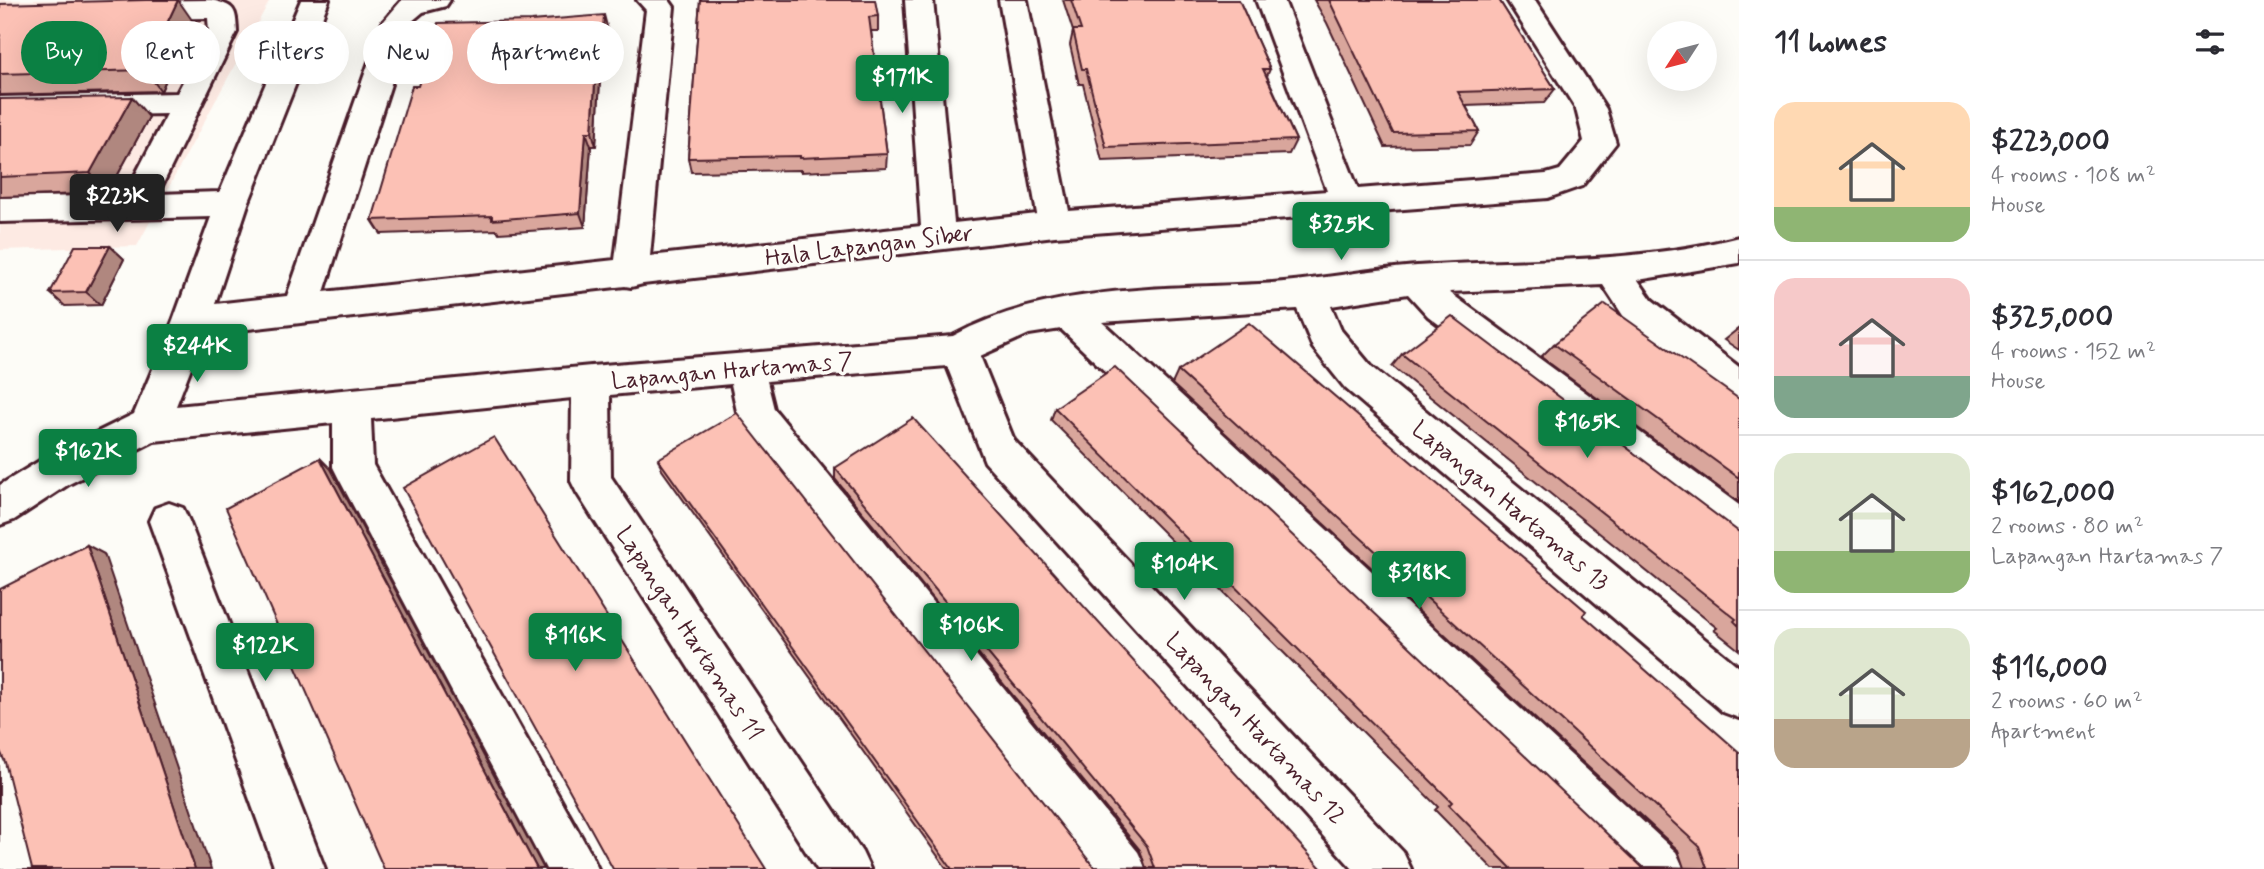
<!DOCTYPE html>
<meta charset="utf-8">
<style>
body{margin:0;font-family:Mynerve,sans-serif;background:#f2f2f3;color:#2b2b33;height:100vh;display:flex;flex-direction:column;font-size:26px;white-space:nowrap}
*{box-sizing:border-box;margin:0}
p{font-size:23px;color:#7c7c81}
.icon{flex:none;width:38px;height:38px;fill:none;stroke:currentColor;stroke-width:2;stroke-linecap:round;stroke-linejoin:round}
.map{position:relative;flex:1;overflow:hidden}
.details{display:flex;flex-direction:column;background:#fff;width:525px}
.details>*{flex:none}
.guide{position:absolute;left:21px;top:21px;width:665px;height:63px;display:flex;gap:14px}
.needle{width:46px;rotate:234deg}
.buttons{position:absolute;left:1647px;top:21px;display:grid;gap:14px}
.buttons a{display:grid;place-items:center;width:70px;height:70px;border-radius:50%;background:#fff;box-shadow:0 7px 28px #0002;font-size:35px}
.price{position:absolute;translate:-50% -60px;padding:0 16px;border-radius:7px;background:#0b8043;color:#fff;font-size:23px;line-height:46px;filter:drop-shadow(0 2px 4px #0008)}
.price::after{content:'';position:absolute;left:50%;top:42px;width:21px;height:16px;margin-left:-10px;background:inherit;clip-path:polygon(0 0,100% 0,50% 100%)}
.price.selected{background:#222;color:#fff}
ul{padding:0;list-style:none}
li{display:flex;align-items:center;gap:21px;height:175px;padding:0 35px}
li+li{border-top:2px solid #e1e1e2}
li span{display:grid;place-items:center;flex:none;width:196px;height:140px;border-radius:21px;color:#555}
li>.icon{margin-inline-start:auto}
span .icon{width:84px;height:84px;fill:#fffc;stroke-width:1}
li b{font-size:30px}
h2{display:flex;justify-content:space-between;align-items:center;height:84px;padding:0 35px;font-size:30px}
.chip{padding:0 24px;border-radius:32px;background:#fff;box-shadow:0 7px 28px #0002;font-size:24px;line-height:63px}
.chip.selected{background:#0b8043;color:#fff}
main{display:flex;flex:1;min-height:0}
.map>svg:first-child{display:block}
.built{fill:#fdeae3}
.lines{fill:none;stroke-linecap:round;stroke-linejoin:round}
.minor-casing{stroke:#4a1f2b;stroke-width:6}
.minor{fill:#fdfcf7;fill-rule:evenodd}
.wall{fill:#d9a69c;stroke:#4a1f2b;stroke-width:2}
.shaded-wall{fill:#b0877f;stroke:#4a1f2b;stroke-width:2}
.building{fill:#fcc1b5;stroke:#4a1f2b;stroke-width:2}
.labels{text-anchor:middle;stroke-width:7;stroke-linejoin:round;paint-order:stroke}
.street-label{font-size:24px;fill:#4a1f2b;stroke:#fdfcf7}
</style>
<main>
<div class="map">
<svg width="1739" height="869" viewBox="0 0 1739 869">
<rect width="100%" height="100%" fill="#fdfcf7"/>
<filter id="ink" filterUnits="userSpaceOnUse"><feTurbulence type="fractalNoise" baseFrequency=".0143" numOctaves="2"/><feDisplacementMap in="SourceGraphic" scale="14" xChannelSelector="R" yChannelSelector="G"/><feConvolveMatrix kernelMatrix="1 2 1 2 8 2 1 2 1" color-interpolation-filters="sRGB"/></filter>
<g filter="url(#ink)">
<polygon class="built" points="0,0 270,0 137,246 0,250"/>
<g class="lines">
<defs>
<g id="minor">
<path d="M211,0C235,6 236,8 237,32L158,194L220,192L301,0H329L248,204L215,304L287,296L383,22L402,0H450L446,6L423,12L411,22L324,292L615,260L646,10L637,0H669L674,7L650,256L921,226L905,0H933L954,223L1037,214L999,0H1027L1069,211L1327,191L1256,0H1284L1358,189L1546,174L1560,170L1584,141L1576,109L1507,0H1535L1606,109L1616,143L1582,186L1548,198L1055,236L643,284L631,287L625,286L204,334L176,406L591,366L953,336C1045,286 1157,289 1259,284C1312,281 1364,270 1417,266C1524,259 1634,264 1739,237V263L1638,280L1652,300L1739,367V404L1726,399L1626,320L1603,285L1449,292L1739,505V548L1725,542L1428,316L1408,294L1331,306L1341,330L1371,366L1739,667V718L1723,712L1345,388L1313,348L1297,309L1102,322L1676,852L1684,869H1624L1061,329L1029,334L980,356L1014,440L1403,852L1411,869H1353L985,462L947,366L767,381L774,409L1138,852L1146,869H1090L744,427L738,416L731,384L610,395L611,477L862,852L870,869H817L577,493L571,481L572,398L371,419L373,465L590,852L598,869H546L339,479L333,467V423L154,441L69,484L14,520L0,525V485L41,460L134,414L173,321L211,217L0,222V198L125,195L167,114L0,117V97L177,93L209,32L208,18L132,19L122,16L118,10L122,4L132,1Z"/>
<polygon points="169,503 183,508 189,521 325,869 275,869 149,521 155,508"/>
<polygon points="0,746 17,752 23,769 49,869 0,869"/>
</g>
</defs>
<use href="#minor" class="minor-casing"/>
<use href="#minor" class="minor"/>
</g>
<g class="wall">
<polygon points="700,0 878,16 878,31 871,31 887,154 886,168 801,172 801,170 691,172 688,158"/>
<polygon points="1063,0 1239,0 1270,69 1267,76 1296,140 1289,154 1102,161 1083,84 1079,84 1070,45 1073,31"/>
<polygon points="1314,0 1499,0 1555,89 1544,103 1466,106 1479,131 1470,145 1385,147 1327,23"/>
<polygon points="0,4 192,20 161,91 0,95"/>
<polygon points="608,30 604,80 600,80 596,146 591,146 585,227 499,233 497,230 381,234 372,220 418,86"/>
<polygon points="0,99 149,117 108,193 0,197"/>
<polygon points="110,246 124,259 101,305 65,306 50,293"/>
<polygon points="1739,328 1739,350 1724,340"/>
<polygon points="1554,344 1739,399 1739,502 1541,357"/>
<polygon points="1402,354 1739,532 1739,650 1714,630 1717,628 1392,366"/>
<polygon points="1178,371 1583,615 1739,869 1493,869 1435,810 1438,807 1051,420 1055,408 1642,867 1684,868 1678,850 1172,384"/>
<polygon points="658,459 1094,867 1146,868 1140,850 835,479 835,468 1322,869 947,869 662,470"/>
</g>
<g class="shaded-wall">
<polygon points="178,0 192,20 161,91 145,70"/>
<polygon points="604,15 608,30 604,80 600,66"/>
<polygon points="596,66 600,80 596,146 592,132"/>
<polygon points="132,97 149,117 108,193 90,173"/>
<polygon points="586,132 591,146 585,227 580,213"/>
<polygon points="110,246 124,259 101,305 86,292"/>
<polygon points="320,458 331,469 544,869 537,869"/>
<polygon points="87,545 104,554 211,869 195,869"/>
</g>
<g class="building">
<polygon points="146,0 178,0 145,70 0,74 0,4"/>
<polygon points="700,0 875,0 878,16 869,17 887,154 800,158 800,156 688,158"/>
<polygon points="1071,0 1239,0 1270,69 1263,69 1296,140 1106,147 1086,69 1082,69 1073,30 1081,30"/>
<polygon points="1329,0 1499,0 1555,89 1458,92 1479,131 1393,133"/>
<polygon points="604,15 600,66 596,66 592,132 586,132 580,213 492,220 492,216 372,220 412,86 418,86 438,23 531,21"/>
<polygon points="132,97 90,173 0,177 0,99"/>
<polygon points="75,246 110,246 86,292 50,293"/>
<polygon points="1605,304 1739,399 1739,478 1554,344"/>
<polygon points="1452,316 1739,532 1739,626 1734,621 1736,619 1402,354"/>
<polygon points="1249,323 1586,611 1583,615 1739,752 1739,869 1512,869 1449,805 1452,802 1055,408 1115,367 1642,867 1707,868 1699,846 1178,371"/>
<polygon points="737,413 1094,867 1155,868 1147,846 835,468 913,418 1322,869 952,869 658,459"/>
<polygon points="494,437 766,869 613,869 403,488"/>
<polygon points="320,458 537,869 384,869 226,508"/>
<polygon points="87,545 195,869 32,869 5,762 0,751 0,589"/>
</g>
</g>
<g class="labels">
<g class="street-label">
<text transform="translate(869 245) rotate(-7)" y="8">Hala Lapangan Siber</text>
<text transform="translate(732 370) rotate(-5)" y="8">Lapangan Hartamas 7</text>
<text transform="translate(1511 505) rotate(40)" y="8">Lapangan Hartamas 13</text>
<text transform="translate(690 633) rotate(57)" y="8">Lapangan Hartamas 11</text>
<text transform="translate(1256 728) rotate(47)" y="8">Lapangan Hartamas 12</text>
</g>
</g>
</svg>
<div class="buttons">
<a><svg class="needle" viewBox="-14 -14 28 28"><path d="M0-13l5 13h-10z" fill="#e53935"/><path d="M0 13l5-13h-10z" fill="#7c7c81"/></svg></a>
</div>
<b class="price" style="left:902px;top:115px">$171K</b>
<b class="price selected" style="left:117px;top:234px">$223K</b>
<b class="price" style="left:1341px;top:262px">$325K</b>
<b class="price" style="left:197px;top:384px">$244K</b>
<b class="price" style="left:1587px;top:460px">$165K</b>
<b class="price" style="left:88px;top:489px">$162K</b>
<b class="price" style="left:1184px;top:602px">$104K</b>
<b class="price" style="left:1419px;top:611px">$318K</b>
<b class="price" style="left:971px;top:663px">$106K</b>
<b class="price" style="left:575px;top:673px">$116K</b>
<b class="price" style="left:265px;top:683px">$122K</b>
<div class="guide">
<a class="chip selected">Buy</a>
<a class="chip">Rent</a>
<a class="chip">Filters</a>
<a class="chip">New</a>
<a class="chip">Apartment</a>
</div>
</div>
<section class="details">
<h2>11 homes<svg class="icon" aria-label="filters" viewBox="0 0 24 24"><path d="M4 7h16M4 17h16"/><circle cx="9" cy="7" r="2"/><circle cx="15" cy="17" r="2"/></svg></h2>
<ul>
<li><span style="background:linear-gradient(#ffd9b3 75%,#8fb573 0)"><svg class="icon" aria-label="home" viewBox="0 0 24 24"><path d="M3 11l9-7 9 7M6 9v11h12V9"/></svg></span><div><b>$223,000</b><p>4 rooms · 108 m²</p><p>House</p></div></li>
<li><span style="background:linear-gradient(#f6c9c9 70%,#7fa58c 0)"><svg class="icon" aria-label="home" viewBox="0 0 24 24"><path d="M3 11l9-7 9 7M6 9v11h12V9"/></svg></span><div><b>$325,000</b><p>4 rooms · 152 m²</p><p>House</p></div></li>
<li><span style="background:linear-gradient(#dfe7d0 70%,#8fb573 0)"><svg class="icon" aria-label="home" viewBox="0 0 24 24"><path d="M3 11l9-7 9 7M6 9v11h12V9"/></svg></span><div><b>$162,000</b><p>2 rooms · 80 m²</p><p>Lapangan Hartamas 7</p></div></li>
<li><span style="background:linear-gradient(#dfe7d0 65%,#b9a48a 0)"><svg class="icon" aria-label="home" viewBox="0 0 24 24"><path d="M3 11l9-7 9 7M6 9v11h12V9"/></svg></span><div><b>$116,000</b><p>2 rooms · 60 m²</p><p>Apartment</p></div></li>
</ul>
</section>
</main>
